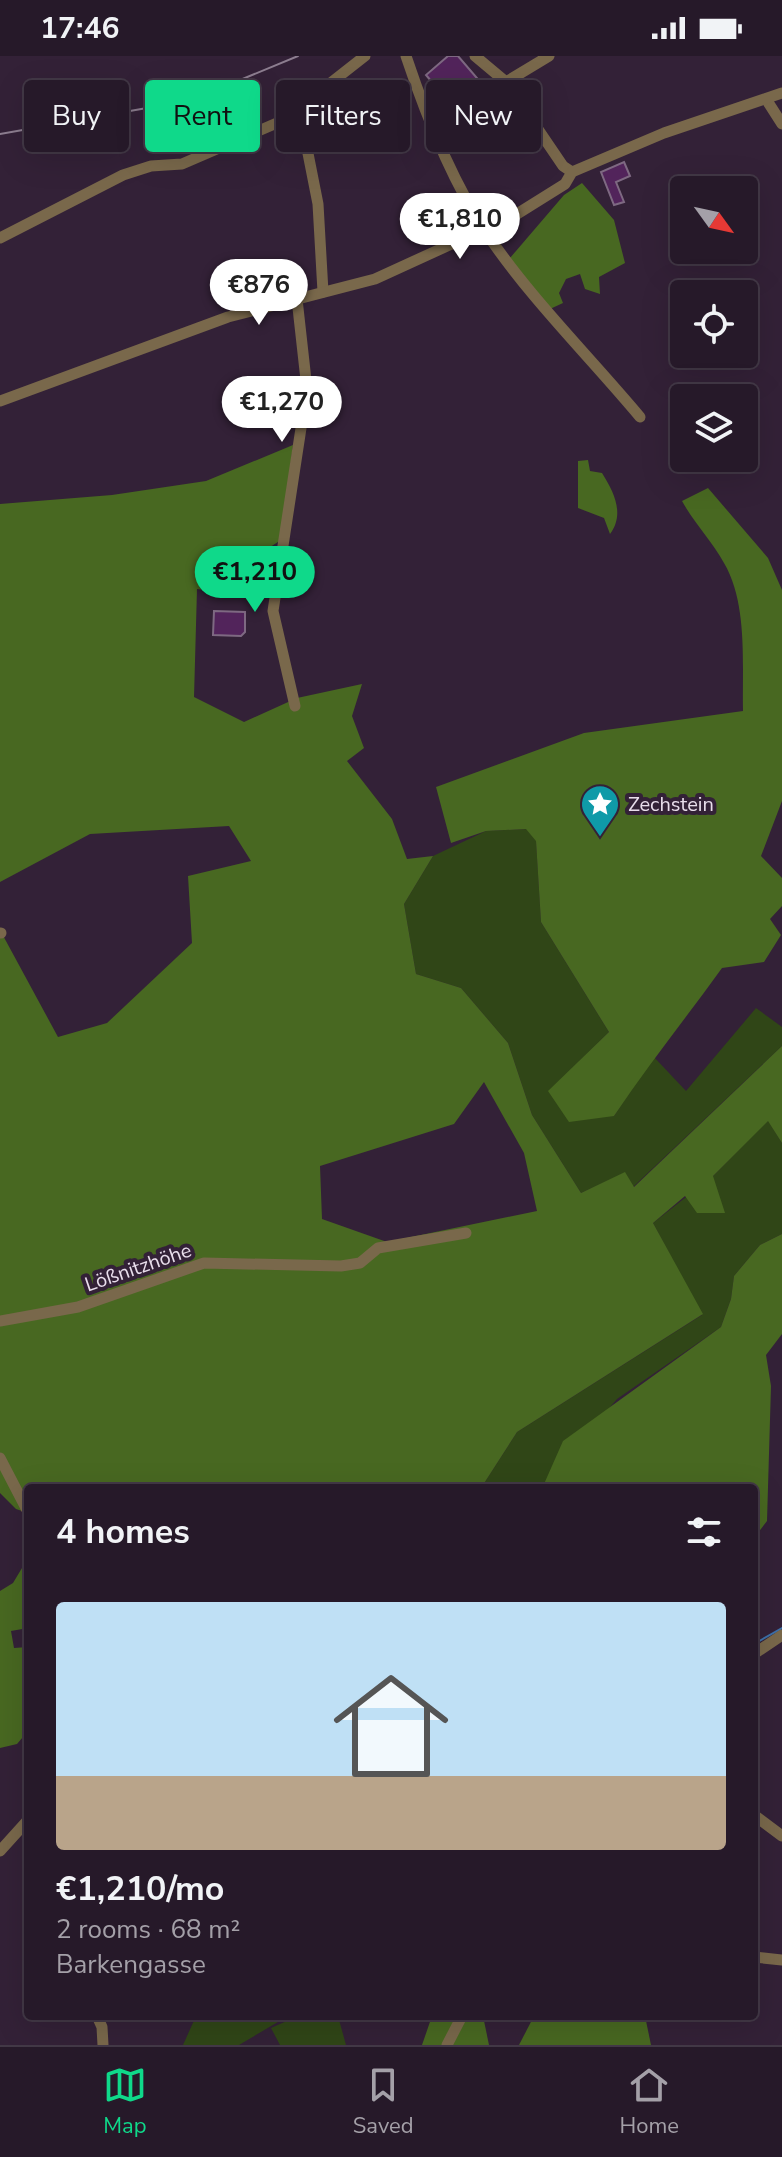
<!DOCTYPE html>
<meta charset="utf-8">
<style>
body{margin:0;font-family:"Nunito Sans",sans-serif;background:#322635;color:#f1f3f6;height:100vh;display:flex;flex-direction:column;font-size:30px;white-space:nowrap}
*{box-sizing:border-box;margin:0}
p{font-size:26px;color:#a4a0a8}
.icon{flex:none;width:44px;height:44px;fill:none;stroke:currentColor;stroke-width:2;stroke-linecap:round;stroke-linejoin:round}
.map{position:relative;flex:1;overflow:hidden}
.side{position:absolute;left:24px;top:1428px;width:734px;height:536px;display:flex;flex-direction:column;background:#261929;border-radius:8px;box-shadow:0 8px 32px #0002,0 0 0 2px #423846}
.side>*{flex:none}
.hud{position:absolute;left:24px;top:24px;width:734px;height:72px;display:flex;gap:16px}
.needle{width:52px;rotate:123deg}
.fabs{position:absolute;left:670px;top:120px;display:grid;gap:16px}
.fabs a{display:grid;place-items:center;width:88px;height:88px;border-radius:8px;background:#261929;box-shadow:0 8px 32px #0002,0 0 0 2px #423846;font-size:40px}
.price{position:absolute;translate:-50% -68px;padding:0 18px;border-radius:28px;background:#fff;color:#222;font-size:26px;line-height:52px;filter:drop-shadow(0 2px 4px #0008)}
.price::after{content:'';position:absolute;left:50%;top:48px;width:24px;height:18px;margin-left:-12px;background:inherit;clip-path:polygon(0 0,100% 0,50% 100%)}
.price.on{background:#0fd98a;color:#111}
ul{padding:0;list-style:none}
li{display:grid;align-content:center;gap:16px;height:424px;padding:0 32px}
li+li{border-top:2px solid #423846}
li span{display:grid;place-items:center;height:248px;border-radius:8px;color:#555}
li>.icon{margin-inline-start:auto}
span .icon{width:144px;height:144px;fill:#fffc;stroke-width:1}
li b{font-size:34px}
h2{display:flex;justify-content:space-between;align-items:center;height:96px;padding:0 32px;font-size:34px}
.chip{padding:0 28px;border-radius:8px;background:#261929;box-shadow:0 8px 32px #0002,0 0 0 2px #423846;font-size:28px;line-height:72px}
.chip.on{background:#0fd98a;color:#111}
.status{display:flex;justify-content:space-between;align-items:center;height:56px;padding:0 40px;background:#261929;direction:ltr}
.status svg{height:22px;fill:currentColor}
.dock{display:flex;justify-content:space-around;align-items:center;height:112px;border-top:2px solid #423846;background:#261929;font-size:22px;color:#a4a0a8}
.dock a{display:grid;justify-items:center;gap:4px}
.dock .on{color:#0fd98a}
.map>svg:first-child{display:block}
.green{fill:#304617}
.forest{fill:#486821;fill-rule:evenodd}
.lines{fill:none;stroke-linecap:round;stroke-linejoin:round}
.stream{stroke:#3d70a9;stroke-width:2}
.building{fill:#52245b;stroke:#7e6982;stroke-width:2}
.minor{stroke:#79684b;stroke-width:11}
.tram{stroke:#8d7e90;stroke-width:2}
.labels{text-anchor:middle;stroke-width:8;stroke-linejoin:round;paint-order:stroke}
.poi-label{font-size:20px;fill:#e9deec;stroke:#332137;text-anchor:start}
.street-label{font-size:20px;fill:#e9deec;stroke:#332137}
</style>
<div class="status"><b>17:46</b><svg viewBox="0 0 49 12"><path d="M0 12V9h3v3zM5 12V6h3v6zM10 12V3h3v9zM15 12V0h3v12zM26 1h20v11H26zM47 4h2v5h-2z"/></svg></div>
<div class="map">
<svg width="782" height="1989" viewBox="0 0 782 1989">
<rect width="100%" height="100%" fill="#332137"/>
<g class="green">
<polygon points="527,773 536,784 541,866 609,976 549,1035 614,1060 653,1000 686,1035 756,952 782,971 782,990 633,1131 625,1117 581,1137 532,1059 508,987 461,932 416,918 404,848 433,800 486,775"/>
<polygon points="768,1064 782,1087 782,1178 760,1189 734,1220 731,1243 721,1271 617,1343 545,1427 546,1432 481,1432 517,1376 702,1259 653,1167 713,1120"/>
<polygon points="196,1960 288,1960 239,1989 183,1989"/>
<polygon points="298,1960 338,1960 346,1989 280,1989 271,1972"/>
</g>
<g class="forest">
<polygon points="582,127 614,164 625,207 599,221 600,238 585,233 580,218 566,223 559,237 563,247 550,253 510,202 564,139"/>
<path d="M293,389L281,484L250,504L253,525L260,528V541L197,533L194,641L244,666L297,642L362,628L352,660L364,692L347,705L392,763L407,803L433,800L404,848L416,918L461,932L508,987L532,1059L581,1137L625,1116L634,1131L782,990V1087L768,1065L713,1120L725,1157H697L685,1140L653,1167L703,1258L517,1376L481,1432H28V1457L16,1453L0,1437V874L58,981L107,967L192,887L188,820L251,805L229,770L90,778L0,826V448L112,439L206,425ZM484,1026L524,1097L537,1155L387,1186L322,1163L320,1110L454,1068Z"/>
<path d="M588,404L590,415L602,417C614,436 625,458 610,478L604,462L578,452V405Z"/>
<path d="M708,432L768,502L782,534V745L761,800L782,822V850L770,863L781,879L764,906L722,912C686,962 648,1009 614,1060L569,1066L548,1035L609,976L541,866L536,785L526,773L486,775L451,787L436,731L584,677L743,655C742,608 748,548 724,507C712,485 694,467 682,445Z"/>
<polygon points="782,1178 782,1278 766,1299 771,1330 767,1465 754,1482 754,1432 546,1432 544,1428 563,1385 721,1271 731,1243 734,1220 760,1189"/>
<polygon points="28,1502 28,1572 11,1575 14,1592 28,1591 28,1675 17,1688 0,1692 0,1535 13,1527"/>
<polygon points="432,1960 483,1960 489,1989 422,1989"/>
<polygon points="534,1960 645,1960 651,1989 519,1989"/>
</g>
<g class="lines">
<polyline class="stream" points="754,1588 782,1572"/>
</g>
<g class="building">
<polygon points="448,0 458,0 482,28 475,34 473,32 454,52 426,19"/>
<polygon points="624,106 630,120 616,126 624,146 614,149 601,116"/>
<polygon points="214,555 245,556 245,576 241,580 213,579"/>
</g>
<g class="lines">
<g class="minor">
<path d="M406,0C426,60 452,125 487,178C531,243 589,300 640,361"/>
<polyline points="475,0 506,26 563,110 572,116"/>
<polyline points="506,26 549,0"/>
<polyline points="766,43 782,68"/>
<polyline points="300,57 318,148 323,236"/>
<polyline points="0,182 123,119 151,110 182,108 300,57 314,40 365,0"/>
<polyline points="0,345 228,261 375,223 517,158 565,128 572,116 664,77 782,37"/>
<polyline points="295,650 273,555 307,333 297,243"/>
<polyline points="0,877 1,877"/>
<polyline points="0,1265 78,1251 204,1207 341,1210 360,1207 378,1192 466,1177"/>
<polyline points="0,1402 28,1456"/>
<polyline points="754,1598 782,1579"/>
<polyline points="754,1759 782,1780"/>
<polyline points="0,1795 28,1764"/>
<polyline points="754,1901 782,1904"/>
<polyline points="97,1960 102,1971 103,1989"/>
<polyline points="447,1989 462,1960"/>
</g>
<polyline class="tram" points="0,78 192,44 298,0"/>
</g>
<defs>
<symbol id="sight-pin" viewBox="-11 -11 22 30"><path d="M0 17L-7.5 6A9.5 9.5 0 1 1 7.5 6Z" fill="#0f9aa8" stroke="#332137"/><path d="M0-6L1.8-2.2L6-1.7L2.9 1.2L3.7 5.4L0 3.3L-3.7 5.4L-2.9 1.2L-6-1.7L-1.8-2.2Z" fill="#fff"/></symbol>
</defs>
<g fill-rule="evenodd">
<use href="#sight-pin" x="578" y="726" width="44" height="60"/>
</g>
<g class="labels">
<g class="poi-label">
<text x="628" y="755">Zechstein</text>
</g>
<g class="street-label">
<text transform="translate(138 1211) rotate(-19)" y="7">Lößnitzhöhe</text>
</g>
</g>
</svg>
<div class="fabs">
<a><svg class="needle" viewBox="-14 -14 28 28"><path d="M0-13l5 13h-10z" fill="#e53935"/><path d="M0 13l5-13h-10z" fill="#a4a0a8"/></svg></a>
<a><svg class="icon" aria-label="locate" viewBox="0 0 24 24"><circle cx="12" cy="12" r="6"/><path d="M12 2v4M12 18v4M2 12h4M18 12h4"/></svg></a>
<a><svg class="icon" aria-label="layers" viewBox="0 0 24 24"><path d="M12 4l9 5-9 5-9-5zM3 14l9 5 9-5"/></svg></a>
</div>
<b class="price" style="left:460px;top:205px">€1,810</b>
<b class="price" style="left:259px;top:271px">€876</b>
<b class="price" style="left:282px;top:388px">€1,270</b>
<b class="price on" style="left:255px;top:558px">€1,210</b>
<div class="hud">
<a class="chip">Buy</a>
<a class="chip on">Rent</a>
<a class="chip">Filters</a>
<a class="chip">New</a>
</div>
<section class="side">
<h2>4 homes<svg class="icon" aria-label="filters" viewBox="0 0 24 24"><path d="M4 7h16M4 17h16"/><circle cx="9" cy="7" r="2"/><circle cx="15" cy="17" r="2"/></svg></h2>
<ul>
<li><span style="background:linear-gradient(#bfe0f5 70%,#b9a48a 0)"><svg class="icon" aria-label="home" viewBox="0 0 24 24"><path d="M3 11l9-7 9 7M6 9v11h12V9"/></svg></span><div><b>€1,210/mo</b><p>2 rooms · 68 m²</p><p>Barkengasse</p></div></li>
</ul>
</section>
</div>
<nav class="dock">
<a class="on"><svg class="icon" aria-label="map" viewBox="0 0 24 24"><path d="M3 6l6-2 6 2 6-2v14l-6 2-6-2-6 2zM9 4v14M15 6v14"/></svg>Map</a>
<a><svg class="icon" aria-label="saved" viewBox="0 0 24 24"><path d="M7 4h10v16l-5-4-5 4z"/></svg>Saved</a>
<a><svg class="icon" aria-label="home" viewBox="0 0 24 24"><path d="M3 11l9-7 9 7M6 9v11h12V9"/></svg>Home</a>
</nav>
